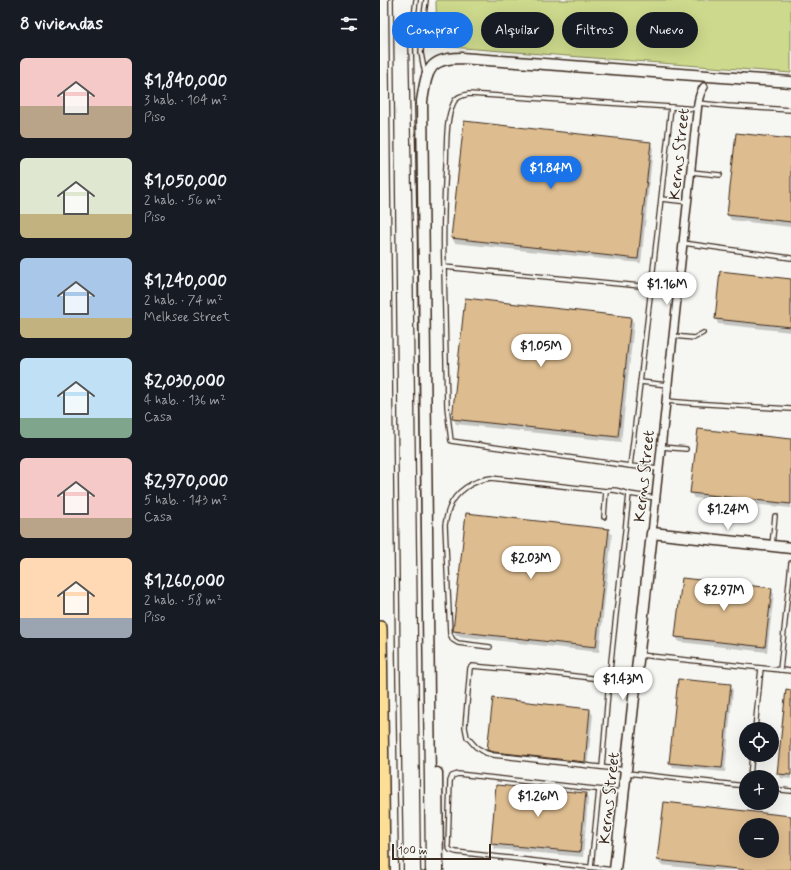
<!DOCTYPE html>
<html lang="es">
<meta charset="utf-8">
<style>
body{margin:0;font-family:Mynerve,sans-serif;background:#242831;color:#f1f3f6;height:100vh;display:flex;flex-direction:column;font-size:15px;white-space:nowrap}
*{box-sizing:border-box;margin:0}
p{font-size:13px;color:#9ea1a6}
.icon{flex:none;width:22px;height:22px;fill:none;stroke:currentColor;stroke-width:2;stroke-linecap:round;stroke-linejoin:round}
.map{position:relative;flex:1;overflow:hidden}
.drawer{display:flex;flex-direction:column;background:#171b24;width:380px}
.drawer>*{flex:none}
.hud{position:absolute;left:12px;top:12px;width:339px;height:36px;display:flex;gap:8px}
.buttons{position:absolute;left:359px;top:722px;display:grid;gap:8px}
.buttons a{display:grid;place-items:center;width:40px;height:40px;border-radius:50%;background:#171b24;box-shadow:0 4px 16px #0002;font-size:20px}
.scale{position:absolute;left:12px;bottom:10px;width:99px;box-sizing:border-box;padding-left:4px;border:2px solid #3b2a1e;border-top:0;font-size:11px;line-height:14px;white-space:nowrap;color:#3b2a1e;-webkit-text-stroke:3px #f6f6f2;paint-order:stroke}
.price{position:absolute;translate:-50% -34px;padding:0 9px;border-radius:14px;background:#fff;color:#222;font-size:13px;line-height:26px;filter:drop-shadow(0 1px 2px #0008)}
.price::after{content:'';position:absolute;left:50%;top:24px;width:12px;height:9px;margin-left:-6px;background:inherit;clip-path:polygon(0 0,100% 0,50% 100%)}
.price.on{background:#1a73e8;color:#fff}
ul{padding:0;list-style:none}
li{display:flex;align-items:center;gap:12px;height:100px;padding:0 20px}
li span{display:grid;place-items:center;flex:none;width:112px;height:80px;border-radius:6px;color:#555}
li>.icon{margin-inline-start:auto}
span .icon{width:48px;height:48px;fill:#fffc;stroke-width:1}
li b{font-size:17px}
h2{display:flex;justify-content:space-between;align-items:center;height:48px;padding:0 20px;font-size:17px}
.chip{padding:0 14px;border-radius:18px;background:#171b24;box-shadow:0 4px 16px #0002;font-size:14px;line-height:36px}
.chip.on{background:#1a73e8;color:#fff}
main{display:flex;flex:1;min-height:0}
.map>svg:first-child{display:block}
.green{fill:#cdd98c;stroke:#848255}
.shadow{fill:#0003;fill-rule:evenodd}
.building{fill:#ddbc8f;stroke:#3b2a1e;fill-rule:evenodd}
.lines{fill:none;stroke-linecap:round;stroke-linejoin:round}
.lane-casing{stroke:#3b2a1e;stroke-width:6}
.street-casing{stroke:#3b2a1e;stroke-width:10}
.secondary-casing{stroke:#3b2a1e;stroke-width:13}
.highway-casing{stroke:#3b2a1e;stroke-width:16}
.lane{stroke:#f6f6f2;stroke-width:3.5}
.street{stroke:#f6f6f2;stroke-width:7}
.secondary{stroke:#f6f6f2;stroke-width:10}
.highway{stroke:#fdde96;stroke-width:13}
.labels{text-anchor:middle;stroke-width:3;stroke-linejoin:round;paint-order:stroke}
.street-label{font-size:16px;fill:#3b2a1e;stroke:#f6f6f2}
</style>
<main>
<section class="drawer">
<h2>8 viviendas<svg class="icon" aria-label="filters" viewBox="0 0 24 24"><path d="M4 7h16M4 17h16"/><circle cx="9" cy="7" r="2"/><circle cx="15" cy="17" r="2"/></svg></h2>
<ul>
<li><span style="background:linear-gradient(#f6c9c9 60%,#b9a48a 0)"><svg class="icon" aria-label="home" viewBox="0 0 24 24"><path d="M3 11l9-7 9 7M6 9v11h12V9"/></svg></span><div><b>$1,840,000</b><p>3 hab. · 104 m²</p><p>Piso</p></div></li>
<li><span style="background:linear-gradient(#dfe7d0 70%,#c2b280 0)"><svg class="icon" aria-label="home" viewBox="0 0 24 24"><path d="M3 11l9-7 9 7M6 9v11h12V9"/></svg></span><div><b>$1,050,000</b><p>2 hab. · 56 m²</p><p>Piso</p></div></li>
<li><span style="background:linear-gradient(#a9c7e8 75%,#c2b280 0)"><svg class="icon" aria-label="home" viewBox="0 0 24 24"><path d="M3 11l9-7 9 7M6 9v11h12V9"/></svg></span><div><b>$1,240,000</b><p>2 hab. · 74 m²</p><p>Melksee Street</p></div></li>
<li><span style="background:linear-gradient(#bfe0f5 75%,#7fa58c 0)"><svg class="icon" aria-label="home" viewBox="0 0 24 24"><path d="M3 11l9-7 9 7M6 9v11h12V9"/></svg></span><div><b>$2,030,000</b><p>4 hab. · 136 m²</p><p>Casa</p></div></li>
<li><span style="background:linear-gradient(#f6c9c9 75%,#b9a48a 0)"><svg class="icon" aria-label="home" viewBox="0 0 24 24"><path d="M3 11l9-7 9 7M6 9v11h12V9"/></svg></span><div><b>$2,970,000</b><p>5 hab. · 143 m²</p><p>Casa</p></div></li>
<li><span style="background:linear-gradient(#ffd9b3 75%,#9aa5b1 0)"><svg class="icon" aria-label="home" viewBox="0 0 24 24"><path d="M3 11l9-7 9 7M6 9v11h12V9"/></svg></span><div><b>$1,260,000</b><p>2 hab. · 58 m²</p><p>Piso</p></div></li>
</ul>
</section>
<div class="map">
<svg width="411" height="870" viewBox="0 0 411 870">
<rect width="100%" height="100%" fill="#f6f6f2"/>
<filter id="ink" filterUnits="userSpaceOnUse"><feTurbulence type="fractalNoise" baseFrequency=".025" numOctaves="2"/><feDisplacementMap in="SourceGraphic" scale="8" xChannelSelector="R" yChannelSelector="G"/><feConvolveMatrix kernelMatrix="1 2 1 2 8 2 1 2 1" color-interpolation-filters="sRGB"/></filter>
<g filter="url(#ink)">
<polygon class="green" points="56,0 411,0 411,73 57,46"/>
<g class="shadow">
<polygon points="357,134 411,140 411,227 351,220 348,215"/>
<polygon points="270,143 273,148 261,263 75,243 72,238"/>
<polygon points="411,280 411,332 338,324 336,319"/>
<polygon points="251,318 254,323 241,442 76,424 73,418"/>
<polygon points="411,440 411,508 314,498 311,493"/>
<polygon points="229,530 232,535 219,652 77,636 74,631"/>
<polygon points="391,589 394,594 387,652 299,642 296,637"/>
<polygon points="350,685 353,690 345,772 293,767 290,762"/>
<polygon points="411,691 411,779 401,778 398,773"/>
<polygon points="210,710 213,715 207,767 111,755 108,750"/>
<polygon points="206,794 208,799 203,857 115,849 112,844"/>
<path d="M284,803L411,817V870H326L281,865L278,860ZM366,825H392V851H366Z"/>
</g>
<g class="building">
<polygon points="84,121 271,142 258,259 71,238"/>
<polygon points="356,133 411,139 411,222 347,215"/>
<polygon points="340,271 411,279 411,327 335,319"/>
<polygon points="85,298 251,317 238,437 72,419"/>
<polygon points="318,429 411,439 411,504 310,493"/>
<polygon points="86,513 229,529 216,647 73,631"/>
<polygon points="302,578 392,588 385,647 295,637"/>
<polygon points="298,679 351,684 342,768 289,763"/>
<polygon points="406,689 411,690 411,775 397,774"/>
<polygon points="113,698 210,709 205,762 114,752 107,750"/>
<polygon points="116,785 206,793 200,852 111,844"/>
<path d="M284,802L411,816V870H367L277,860ZM366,825H392V851H366Z"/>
</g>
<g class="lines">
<defs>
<g id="lane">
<polyline points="11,0 18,679 21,870"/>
<polyline points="36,0 31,42 35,240 43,870"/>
<polyline points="45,74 41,53 42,30 46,0"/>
<polyline points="318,103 347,106 411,110"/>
<polyline points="291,107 318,109"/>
<polyline points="311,172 340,175"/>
<polyline points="281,199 308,202"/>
<polyline points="303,243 411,258"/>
<polyline points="64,267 67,407 71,441 250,466"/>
<polyline points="293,336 314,338 323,333"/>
<polyline points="260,382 288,385"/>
<polyline points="286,401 311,403 411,409"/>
<polyline points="281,447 306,449"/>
<path d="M279,469L250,466C265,346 278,227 291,107L89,94C84,95 77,96 74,102C65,120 67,146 66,165C64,199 63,233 64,267L74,268L271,287L298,289"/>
<polyline points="224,517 226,491"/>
<polyline points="392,545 395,516"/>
<path d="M110,647L78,643L73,640L70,634L65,525C66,520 67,514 69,509C75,491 94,480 111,478L226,491C233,488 242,492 249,494"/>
<polyline points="260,655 411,671"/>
<polyline points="400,670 411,563"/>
<polyline points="375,729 381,668"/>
<polyline points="222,767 229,680 249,494 276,498"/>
<polyline points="246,770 113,755 106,753 96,747 87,737 85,727 90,668 92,666 160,672 255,683"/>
<polyline points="247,773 366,786"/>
<polyline points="370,777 372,755"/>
<polyline points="392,789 411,791"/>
<polyline points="211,867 219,790"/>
<polyline points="234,870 76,852 70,850 68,846 70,781 72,776 78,774 242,792"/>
</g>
<path id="street" d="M272,533L318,103C319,97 320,92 324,87"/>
<g id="secondary">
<polyline points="57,773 58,870"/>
<path d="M51,870L42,101C47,72 47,58 81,58L411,82"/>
<polyline points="235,870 272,533 411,548"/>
</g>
<polyline id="highway" points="0,628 3,870"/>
</defs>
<use href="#lane" class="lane-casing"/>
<use href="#street" class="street-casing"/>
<use href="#secondary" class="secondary-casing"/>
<use href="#highway" class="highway-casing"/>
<use href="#lane" class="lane"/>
<use href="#street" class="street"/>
<use href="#secondary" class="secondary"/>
<use href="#highway" class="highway"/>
</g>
</g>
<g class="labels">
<g class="street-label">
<text transform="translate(298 154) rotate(-84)" y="6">Kerns Street</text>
<text transform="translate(263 476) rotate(-84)" y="6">Kerns Street</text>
<text transform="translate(228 798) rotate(-84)" y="6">Kerns Street</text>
</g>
</g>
</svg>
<div class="buttons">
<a><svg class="icon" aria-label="locate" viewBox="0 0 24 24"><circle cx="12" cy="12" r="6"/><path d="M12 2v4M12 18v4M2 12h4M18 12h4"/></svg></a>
<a>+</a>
<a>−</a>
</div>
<div class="scale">100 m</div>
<b class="price on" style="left:171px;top:190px">$1.84M</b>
<b class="price" style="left:287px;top:306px">$1.16M</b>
<b class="price" style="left:161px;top:368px">$1.05M</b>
<b class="price" style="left:348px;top:531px">$1.24M</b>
<b class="price" style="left:151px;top:580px">$2.03M</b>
<b class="price" style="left:344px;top:612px">$2.97M</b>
<b class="price" style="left:243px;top:701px">$1.43M</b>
<b class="price" style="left:158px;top:818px">$1.26M</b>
<div class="hud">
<a class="chip on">Comprar</a>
<a class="chip">Alquilar</a>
<a class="chip">Filtros</a>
<a class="chip">Nuevo</a>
</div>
</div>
</main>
